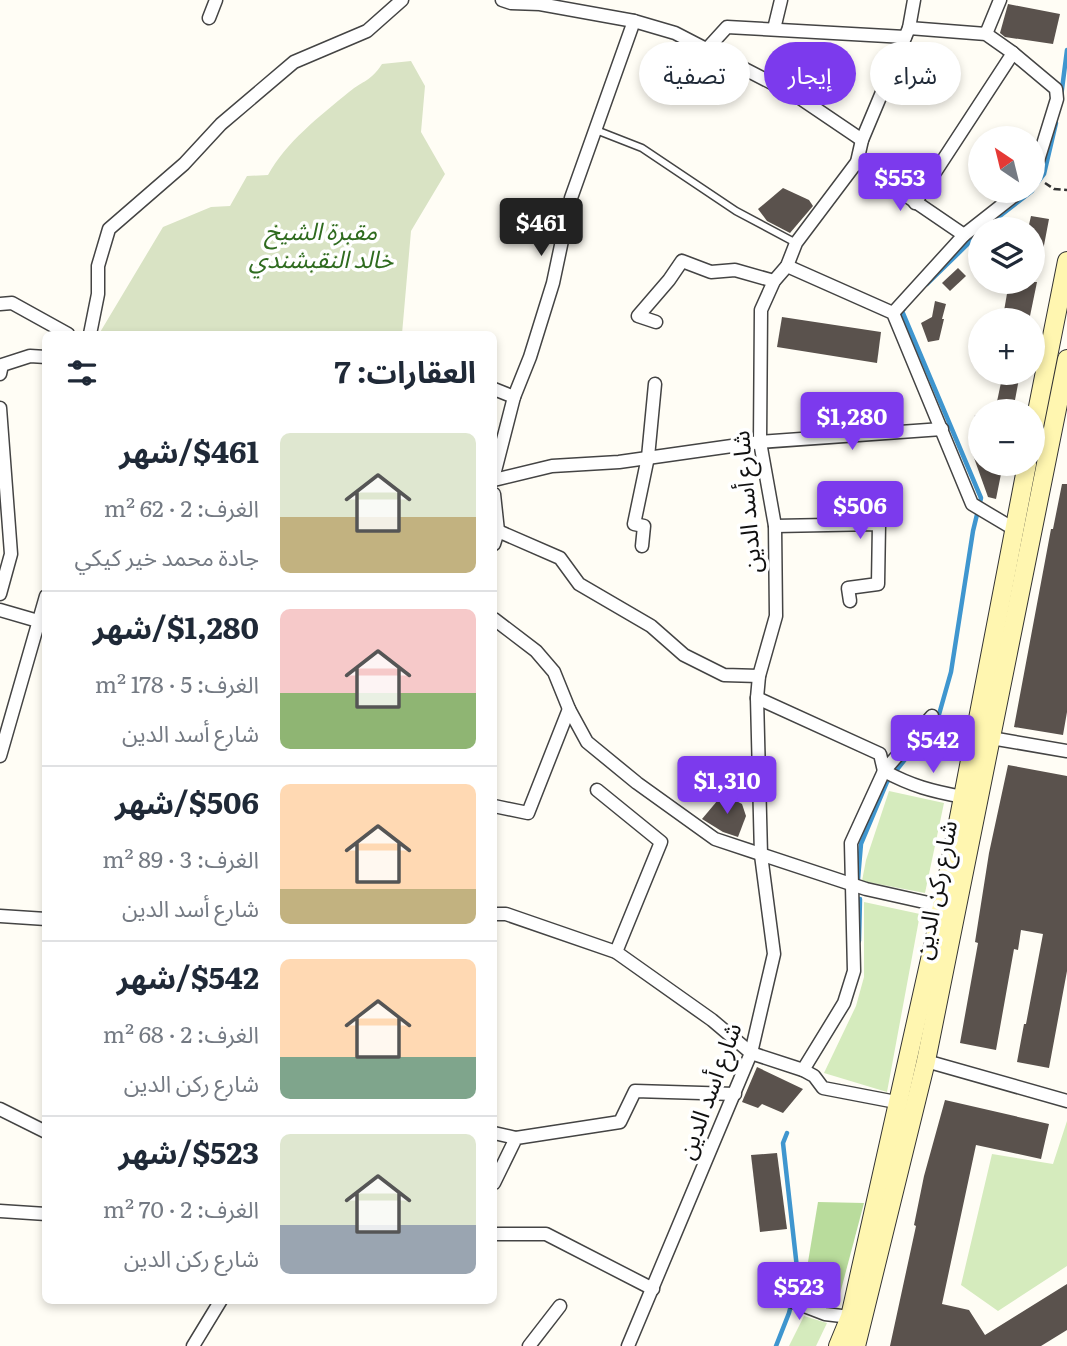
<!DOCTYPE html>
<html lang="ar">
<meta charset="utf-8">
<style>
body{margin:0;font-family:Literata,"Noto Sans Arabic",serif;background:#f6f6f7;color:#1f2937;direction:rtl;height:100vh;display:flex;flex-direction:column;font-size:26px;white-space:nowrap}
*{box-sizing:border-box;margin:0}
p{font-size:23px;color:#747a83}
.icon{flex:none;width:38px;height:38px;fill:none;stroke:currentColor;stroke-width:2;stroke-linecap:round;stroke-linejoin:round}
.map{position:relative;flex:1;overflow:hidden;direction:ltr}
.drawer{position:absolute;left:42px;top:331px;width:455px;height:973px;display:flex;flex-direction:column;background:#fff;border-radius:10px;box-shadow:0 4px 10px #0003;direction:rtl}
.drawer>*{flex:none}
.top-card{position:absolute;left:518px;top:42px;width:443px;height:63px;direction:rtl;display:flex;gap:14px}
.needle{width:46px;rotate:325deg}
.tools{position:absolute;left:968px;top:126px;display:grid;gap:14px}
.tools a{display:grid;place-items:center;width:77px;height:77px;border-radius:50%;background:#fff;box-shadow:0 4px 10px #0003;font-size:35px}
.price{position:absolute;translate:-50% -60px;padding:0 16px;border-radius:7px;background:#7c3aed;color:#fff;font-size:23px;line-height:46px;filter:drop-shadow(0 2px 4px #0008)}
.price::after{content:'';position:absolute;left:50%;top:42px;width:21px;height:16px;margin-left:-10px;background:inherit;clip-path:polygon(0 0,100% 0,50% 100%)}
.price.active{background:#222;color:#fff}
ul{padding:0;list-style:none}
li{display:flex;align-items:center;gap:21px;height:175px;padding:0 21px}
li+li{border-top:2px solid #e0e1e3}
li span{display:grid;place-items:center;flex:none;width:196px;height:140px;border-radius:10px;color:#555}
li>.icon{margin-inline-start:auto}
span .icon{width:84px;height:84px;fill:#fffc;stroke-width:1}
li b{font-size:30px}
h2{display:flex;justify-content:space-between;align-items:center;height:84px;padding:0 21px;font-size:30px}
.pill{padding:0 24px;border-radius:32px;background:#fff;box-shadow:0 4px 10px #0003;font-size:24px;line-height:63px}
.pill.active{background:#7c3aed;color:#fff}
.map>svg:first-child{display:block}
.green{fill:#d5ebbd}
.forest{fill:#b9dc9c}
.cemetery{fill:#d9e3c4}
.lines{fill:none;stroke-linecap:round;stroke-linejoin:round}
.stream{stroke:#3f96cf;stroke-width:4.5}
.building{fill:#5a524d}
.lane-casing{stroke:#444;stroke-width:9}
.street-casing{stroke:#444;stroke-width:15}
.secondary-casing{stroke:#333;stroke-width:20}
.path{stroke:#333;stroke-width:2.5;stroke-dasharray:7 3.5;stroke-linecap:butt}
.lane{stroke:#fff;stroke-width:6}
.street{stroke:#fff;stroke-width:12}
.secondary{stroke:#fff6b0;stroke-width:18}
.labels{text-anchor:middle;stroke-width:7;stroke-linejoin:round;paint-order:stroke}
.park-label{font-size:24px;font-style:italic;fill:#2f6b1f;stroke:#fff}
.street-label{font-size:24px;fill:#111;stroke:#fff}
</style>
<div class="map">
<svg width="1067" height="1346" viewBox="0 0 1067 1346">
<rect width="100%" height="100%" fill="#fffdf5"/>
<g class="green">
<polygon points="889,791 944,803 925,893 862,881 866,860"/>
<polygon points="864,902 920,914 887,1092 824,1073 856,1006 864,977"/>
<polygon points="1067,1121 1067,1266 998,1311 961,1285 992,1154 1053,1164"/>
<polygon points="804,1316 827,1323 816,1346 789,1346"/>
</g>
<polygon class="forest" points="818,1202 864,1203 837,1305 802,1298"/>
<path class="cemetery" d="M411,61L425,86L421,132L445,174L411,231L402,334H99L163,227L211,207L230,206L247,176L268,175C286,142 320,116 349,92C364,80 370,82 382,64Z"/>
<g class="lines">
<g class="stream">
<polyline points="1061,97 1067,50"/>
<polyline points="1032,190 1044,174 1056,123"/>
<polyline points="983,229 1032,191"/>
<polyline points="927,284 980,232"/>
<polyline points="858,879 861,844 887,782 938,718 951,672 973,531 981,498 902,311 904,309"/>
<polyline points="859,941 860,899"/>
<polyline points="776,1346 789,1313 798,1277 783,1143 787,1133"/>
</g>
</g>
<g class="building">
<polygon points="1008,4 1060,14 1053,44 1005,37 1000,33"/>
<polygon points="783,188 809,200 813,206 790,233 767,221 758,209"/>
<polygon points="1031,216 1049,219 1038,277 1032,276 1032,229 1028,229"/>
<polygon points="958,268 966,276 950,291 942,283"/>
<polygon points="1009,282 1037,282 1030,316 1004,311"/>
<polygon points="935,301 946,304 942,319 944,319 939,340 928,342 921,323 932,317"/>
<polygon points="782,317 881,332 877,363 777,347"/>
<polygon points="1003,373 1020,373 1013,411 995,411"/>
<polygon points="975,415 980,416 980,464 1003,464 996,499 988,497 969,444"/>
<polygon points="1062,484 1067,484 1067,712 1063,735 1014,727 1051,529 1053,529"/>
<polygon points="1008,765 1067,776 1067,971 1049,1068 1017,1062 1024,1024 1026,1024 1043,934 1021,930 1018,950 1014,949 996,1050 960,1043 978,943 975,942 989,853"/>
<polygon points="723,794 742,804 746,816 738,837 723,832 702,819"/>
<polygon points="757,1067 803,1089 783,1113 762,1104 758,1108 742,1102"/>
<polygon points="945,1100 1049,1124 1041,1159 976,1145 942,1304 969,1310 985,1335 1067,1284 1067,1330 1041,1346 890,1346 916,1226 914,1225 924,1176"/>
<polygon points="777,1153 787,1229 760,1232 751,1155"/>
</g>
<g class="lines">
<defs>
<polyline id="lane" points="596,130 642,148 736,211 796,243"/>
<g id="street">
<polyline points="502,0 511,3 540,4 634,21 675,33 797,96 862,140"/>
<polyline points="209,18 216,0"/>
<polyline points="909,28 986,34 1013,53 1056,89 1057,99 1032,180"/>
<polyline points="774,29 781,0"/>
<polyline points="986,34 1000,0"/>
<polyline points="706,50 727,27 905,37"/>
<polyline points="857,162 964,235"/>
<polyline points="915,203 1013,53"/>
<polyline points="787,266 893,313 972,504 1014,529"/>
<polyline points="0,304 12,303 68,334"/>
<polyline points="893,313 964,235 1020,191"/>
<polyline points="656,322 638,316 669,280 682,261 711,272 735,270 774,281"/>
<polyline points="90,334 98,294 98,266 109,229 184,164 221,124 294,62 367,31 402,0"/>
<polyline points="0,374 2,365 30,356 46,357"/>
<polyline points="494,389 514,397"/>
<polyline points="0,408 11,554 0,594"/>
<polyline points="494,475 514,397 530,357 553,283 571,198 634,21"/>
<polyline points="494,480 552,466 619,462 760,442 942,429"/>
<polyline points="494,494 498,531 494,544"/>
<polyline points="775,526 879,524 878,584 848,588 850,601"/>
<polyline points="498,531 560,558 579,584 651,626 684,655 724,675 759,676"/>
<polyline points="642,546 644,526 634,524 648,457 655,384"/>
<polyline points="0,610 38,621"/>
<polyline points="494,619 536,651 554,672 569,709 587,742 637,783 715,839 866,889 942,906"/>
<path d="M757,698L880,754L884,771C912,786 931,791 963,797"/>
<polyline points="991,738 1067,751"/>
<polyline points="0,756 46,596"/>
<polyline points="597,790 661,842 616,952"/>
<polyline points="494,806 528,813 569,709"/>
<polyline points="494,914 506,914 616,952 712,1020 751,1053 803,1070 814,1076 823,1088 896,1102"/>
<polyline points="0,916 46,919"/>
<polyline points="926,1061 1067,1101"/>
<polyline points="803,1070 844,1003 854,971 851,843 884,771 932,716"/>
<polyline points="0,1109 46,1132"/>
<polyline points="494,1133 516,1138"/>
<polyline points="494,1183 516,1138 620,1122 635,1091 735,1094"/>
<polyline points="0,1211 46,1214"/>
<polyline points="494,1234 546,1234 653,1289"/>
<polyline points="786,1299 825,1314 850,1317"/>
<polyline points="193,1346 221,1300"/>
<polyline points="529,1346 560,1306"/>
<polyline points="628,1346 751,1053 774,954 761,855 757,698 759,676 776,616 775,526 760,442 761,310 774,281 787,266 796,243 857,162 862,140 909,28 914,0"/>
</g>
<g id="secondary">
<polyline points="1032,437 1067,261"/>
<polyline points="838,1346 850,1317 942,906 1027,464"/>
<polyline points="856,1346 926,1061 1067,359"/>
</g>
</defs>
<use href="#lane" class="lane-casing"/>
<use href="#street" class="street-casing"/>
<use href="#secondary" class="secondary-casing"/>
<polyline class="path" points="1045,183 1054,189 1067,190"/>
<use href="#lane" class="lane"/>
<use href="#street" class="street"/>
<use href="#secondary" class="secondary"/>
</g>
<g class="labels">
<g class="park-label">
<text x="321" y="240">مقبرة الشيخ<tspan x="321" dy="28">خالد النقبشندي</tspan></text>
</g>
<g class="street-label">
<text transform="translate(747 502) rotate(-95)" y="8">شارع أسد الدين</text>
<text transform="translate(936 890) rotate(-79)" y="8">شارع ركن الدين</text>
<text transform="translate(710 1091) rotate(-70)" y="8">شارع أسد الدين</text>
</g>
</g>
</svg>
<div class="tools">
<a><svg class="needle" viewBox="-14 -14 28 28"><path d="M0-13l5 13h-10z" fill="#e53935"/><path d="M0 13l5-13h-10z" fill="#747a83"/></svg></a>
<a><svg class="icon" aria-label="layers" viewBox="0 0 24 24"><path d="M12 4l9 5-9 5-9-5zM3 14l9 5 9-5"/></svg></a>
<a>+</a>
<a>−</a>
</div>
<b class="price" style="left:900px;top:213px">$553</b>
<b class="price active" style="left:541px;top:258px">$461</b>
<b class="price" style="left:852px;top:452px">$1,280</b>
<b class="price" style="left:860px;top:541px">$506</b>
<b class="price" style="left:933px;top:775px">$542</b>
<b class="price" style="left:727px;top:816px">$1,310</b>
<b class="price" style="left:799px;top:1322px">$523</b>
<div class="top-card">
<a class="pill">شراء</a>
<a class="pill active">إيجار</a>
<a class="pill">تصفية</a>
</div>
<section class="drawer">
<h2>العقارات: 7<svg class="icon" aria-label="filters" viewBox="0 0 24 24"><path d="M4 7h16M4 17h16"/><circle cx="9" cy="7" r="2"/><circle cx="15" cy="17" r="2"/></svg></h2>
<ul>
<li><span style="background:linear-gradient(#dfe7d0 60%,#c2b280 0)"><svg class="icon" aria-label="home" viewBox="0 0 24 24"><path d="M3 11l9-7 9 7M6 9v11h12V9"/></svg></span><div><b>$461/شهر</b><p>الغرف: 2 · 62 m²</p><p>جادة محمد خير كيكي</p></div></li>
<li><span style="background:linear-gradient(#f6c9c9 60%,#8fb573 0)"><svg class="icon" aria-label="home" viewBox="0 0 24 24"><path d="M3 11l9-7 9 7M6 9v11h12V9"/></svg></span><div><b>$1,280/شهر</b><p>الغرف: 5 · 178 m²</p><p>شارع أسد الدين</p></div></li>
<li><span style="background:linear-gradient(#ffd9b3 75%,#c2b280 0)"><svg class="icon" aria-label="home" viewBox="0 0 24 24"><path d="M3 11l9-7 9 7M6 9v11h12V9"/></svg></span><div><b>$506/شهر</b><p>الغرف: 3 · 89 m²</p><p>شارع أسد الدين</p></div></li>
<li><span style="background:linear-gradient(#ffd9b3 70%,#7fa58c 0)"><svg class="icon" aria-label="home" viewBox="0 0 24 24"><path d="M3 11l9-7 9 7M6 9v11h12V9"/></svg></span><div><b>$542/شهر</b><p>الغرف: 2 · 68 m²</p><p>شارع ركن الدين</p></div></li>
<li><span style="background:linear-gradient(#dfe7d0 65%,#9aa5b1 0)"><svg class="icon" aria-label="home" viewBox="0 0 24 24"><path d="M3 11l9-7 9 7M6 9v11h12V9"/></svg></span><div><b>$523/شهر</b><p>الغرف: 2 · 70 m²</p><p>شارع ركن الدين</p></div></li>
</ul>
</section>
</div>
